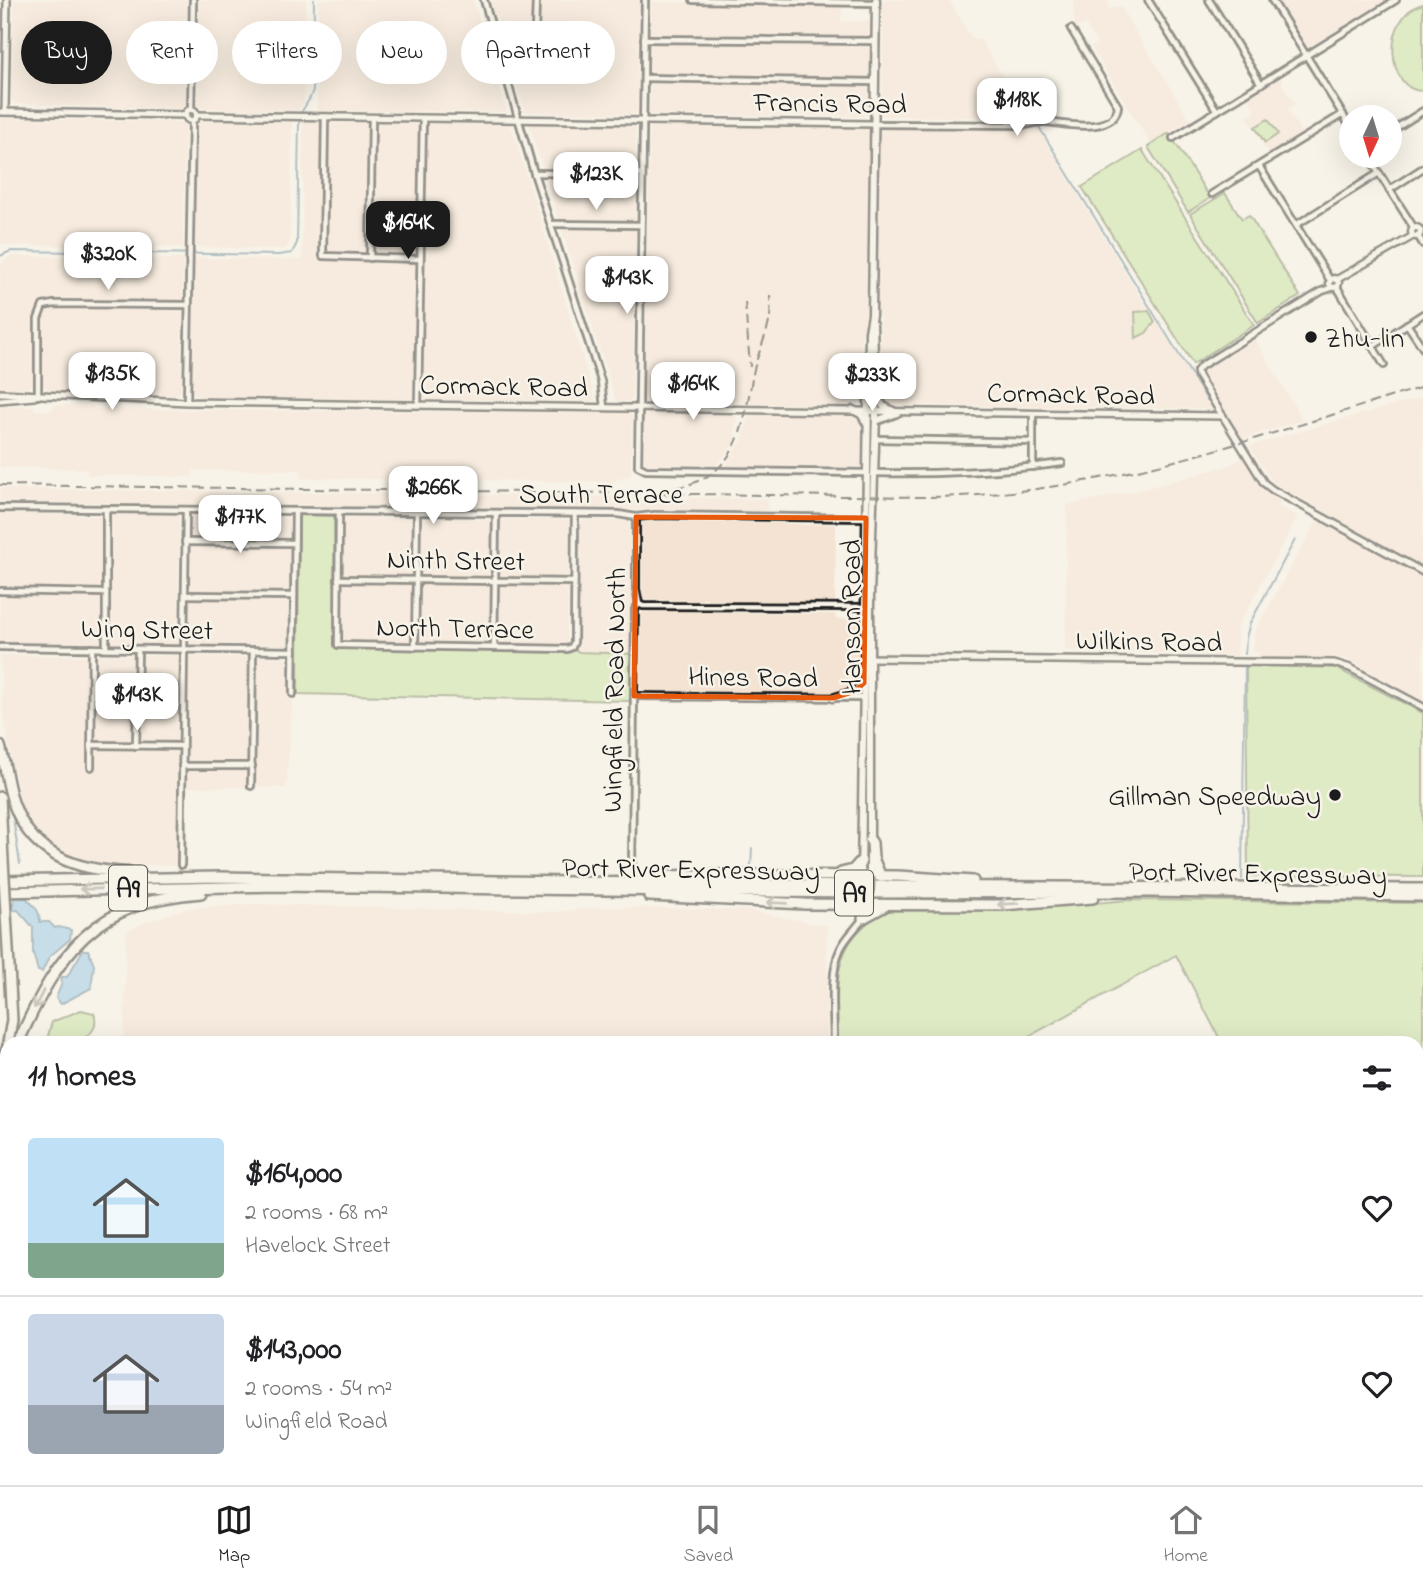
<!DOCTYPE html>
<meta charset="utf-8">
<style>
body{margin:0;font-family:"Indie Flower",sans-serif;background:#f6f6f6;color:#202124;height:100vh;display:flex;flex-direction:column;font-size:26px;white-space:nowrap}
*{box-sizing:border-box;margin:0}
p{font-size:23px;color:#757577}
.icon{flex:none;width:38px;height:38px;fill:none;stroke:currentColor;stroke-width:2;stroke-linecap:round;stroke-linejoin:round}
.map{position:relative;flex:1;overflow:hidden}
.panel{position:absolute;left:0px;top:1036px;width:1424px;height:450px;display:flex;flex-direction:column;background:#fff;border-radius:21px 21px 0 0;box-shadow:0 7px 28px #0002}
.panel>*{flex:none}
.hud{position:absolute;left:21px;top:21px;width:700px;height:63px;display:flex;gap:14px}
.needle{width:46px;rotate:184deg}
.tools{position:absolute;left:1339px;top:105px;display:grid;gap:14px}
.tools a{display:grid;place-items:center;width:63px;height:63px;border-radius:50%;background:#fff;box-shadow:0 7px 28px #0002;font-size:35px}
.price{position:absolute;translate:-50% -60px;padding:0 16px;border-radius:14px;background:#fff;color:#222;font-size:23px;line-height:46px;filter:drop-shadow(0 2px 4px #0008)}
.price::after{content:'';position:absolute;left:50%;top:42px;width:21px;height:16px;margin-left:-10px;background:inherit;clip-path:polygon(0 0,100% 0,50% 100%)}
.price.current{background:#1c1c1c;color:#fff}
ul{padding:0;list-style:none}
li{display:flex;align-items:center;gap:21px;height:175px;padding:0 28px}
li+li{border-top:2px solid #e0e0e0}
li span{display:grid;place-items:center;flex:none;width:196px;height:140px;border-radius:7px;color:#555}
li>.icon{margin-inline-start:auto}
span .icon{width:84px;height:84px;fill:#fffc;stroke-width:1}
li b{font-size:30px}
h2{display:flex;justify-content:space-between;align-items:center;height:84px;padding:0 28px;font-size:30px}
.pill{padding:0 24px;border-radius:32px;background:#fff;box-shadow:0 7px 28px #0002;font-size:24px;line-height:63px}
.pill.current{background:#1c1c1c;color:#fff}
.menu{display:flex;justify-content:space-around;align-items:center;height:98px;border-top:2px solid #e0e0e0;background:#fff;font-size:19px;color:#757577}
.menu a{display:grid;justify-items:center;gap:4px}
.menu .current{color:#1c1c1c}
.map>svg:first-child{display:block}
.built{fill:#f4e3d2}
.green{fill:#c2e29b;stroke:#6f7f5c;stroke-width:2}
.water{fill:#8cc6eb;stroke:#5f8298;stroke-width:2}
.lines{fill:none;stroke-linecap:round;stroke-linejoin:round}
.stream{stroke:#5f8298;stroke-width:2}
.river{stroke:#8cc6eb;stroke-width:7}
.minor-casing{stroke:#1c1c1c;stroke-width:10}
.tertiary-casing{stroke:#1c1c1c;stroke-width:10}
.secondary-casing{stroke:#1c1c1c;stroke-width:11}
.motorway-casing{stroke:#1c1c1c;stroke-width:14}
.minor{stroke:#f7f3e8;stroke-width:4.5}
.tertiary{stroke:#f7f3e8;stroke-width:5}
.secondary{stroke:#f7f3e8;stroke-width:6}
.motorway{stroke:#f7f3e8;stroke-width:9}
.rail{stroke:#1c1c1c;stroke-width:2;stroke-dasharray:10 5;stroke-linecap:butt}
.secondary-bridge-casing{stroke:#1c1c1c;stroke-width:11;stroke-linecap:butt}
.motorway-bridge-casing{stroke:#1c1c1c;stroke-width:14;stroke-linecap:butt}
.secondary-bridge{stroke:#f7f3e8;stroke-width:6}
.motorway-bridge{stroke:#f7f3e8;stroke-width:9}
.oneway{stroke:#94928c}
.marked{fill:none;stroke:#e8590c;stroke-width:5;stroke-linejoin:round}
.poi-dot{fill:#1c1c1c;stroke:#f7f3e8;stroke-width:2.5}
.labels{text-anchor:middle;stroke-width:5;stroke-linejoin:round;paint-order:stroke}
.shield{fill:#f7f3e8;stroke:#5e5c59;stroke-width:2}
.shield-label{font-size:26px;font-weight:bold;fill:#1c1c1c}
.street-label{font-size:28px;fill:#1c1c1c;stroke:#f7f3e8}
.poi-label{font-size:28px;fill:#1c1c1c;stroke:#f7f3e8;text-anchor:start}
</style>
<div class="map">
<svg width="1423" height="1485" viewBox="0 0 1423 1485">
<rect width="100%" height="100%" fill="#f7f3e8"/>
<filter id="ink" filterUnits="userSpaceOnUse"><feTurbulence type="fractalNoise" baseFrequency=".0143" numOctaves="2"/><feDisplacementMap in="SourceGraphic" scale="14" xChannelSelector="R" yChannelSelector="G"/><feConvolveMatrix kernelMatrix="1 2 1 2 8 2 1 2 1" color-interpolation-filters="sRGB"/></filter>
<g filter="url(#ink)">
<g class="built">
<polygon points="14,0 187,0 186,106 183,109 16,104 12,101 11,96"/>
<polygon points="199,0 306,0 304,101 299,111 197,108"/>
<polygon points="319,0 473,0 507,112 317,111"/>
<polygon points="490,0 532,0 530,65 513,64 509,61"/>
<polygon points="541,0 639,0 637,113 635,114 525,112 513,75 515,73 535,74 539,68"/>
<polygon points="883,0 949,0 972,38 980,39 1026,113 1023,118 882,116"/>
<polygon points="1073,0 1108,0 1109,9 1120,6 1190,120 1151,144 1091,47 1097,43 1085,24 1075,28"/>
<polygon points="1278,0 1385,0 1308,48"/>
<polygon points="651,2 842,4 841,22 870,21 869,38 650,36"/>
<polygon points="650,42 870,44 869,79 650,75"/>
<polygon points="1282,77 1282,84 1295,104 1287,109 1302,133 1269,154 1247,117 1256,111 1248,98"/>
<polygon points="651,81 868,83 869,116 651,115 649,113"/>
<polygon points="0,118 183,122 185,123 183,247 0,245"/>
<polygon points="200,121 292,122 290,243 285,249 194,247 197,123"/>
<polygon points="303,122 509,125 513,131 596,401 199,397 193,392 194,258 302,260"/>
<polygon points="529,124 635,126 637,170 543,170"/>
<polygon points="650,126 867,129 869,131 865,333 861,334 860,402 858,405 646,402 644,399"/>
<polygon points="1037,127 1143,301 1216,409 889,405 886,403 880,389 880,324 877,301 880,130 882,128 1027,130"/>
<polygon points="546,177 637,177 636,219 632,222 559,221"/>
<polygon points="561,228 636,229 632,399 629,402 616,402"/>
<polygon points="10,256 183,259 181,391 176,396 50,391 43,385 32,385 26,388 0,388 0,266"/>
<polygon points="1254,338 1303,420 1241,439 1202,373 1203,371"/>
<polygon points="1423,397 1423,702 1345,658 1258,657 1258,652 1253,652 1255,631 1323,510 1273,483 1249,446"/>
<polygon points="56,405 94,406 94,409 629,413 632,416 631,475 611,482 302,478 301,470 193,470 192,477 87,475 87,469 0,467 0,406 33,406 34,410 51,410"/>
<polygon points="645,413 736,415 735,442 717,465 642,464 643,415"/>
<polygon points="750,415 852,416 859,419 862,426 863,467 725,466 742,440"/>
<polygon points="1245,457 1267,489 1280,501 1278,506 1298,516 1237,628 1237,656 1065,650 1067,505 1140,490 1230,465"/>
<polygon points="0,489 281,492 767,499 767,511 0,502"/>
<polygon points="0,513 101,516 102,586 97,589 0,587"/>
<polygon points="115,514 179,515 178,644 177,645 110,644 111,517"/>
<polygon points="191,515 289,517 289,540 190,538"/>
<polygon points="344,518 569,520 567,645 342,642"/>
<polygon points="583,520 628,521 631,524 630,574 636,575 639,604 635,609 635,654 579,652 572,647 574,574 580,574 580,523"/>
<polygon points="644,521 784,523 807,525 836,524 835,602 707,601 707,598 703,598 702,601 642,600 641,524"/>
<polygon points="190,546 289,547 289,591 285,593 190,591"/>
<polygon points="0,596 99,597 101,599 101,641 98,643 0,642"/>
<polygon points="190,598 288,599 288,645 189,644"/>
<polygon points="644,611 835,614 836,619 858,618 857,684 854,687 836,693 643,691 640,687 641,614"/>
<polygon points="0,655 88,656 87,768 95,767 95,748 177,750 176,866 86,863 56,850 28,821 21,807 3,715"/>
<polygon points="96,655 133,655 132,740 128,742 95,741"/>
<polygon points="140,655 178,656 177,740 175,742 140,741"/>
<polygon points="189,656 248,657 247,762 188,761"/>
<polygon points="258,657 285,657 287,663 293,694 286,788 255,787"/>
<polygon points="188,769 244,770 247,773 247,787 188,787"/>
<polygon points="256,904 557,912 602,907 746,910 827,926 827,1043 124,1043 126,932 143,923 188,908"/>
</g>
<g class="green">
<path d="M1423,4V91C1386,92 1381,15 1423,4Z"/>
<polygon points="1268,119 1278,134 1265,143 1255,127"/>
<polygon points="1169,133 1210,198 1188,212 1148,147"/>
<polygon points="1142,150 1254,325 1193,364 1082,187"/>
<polygon points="1225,193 1242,219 1249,215 1300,296 1258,323 1190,214"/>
<polygon points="1149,311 1155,322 1146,333 1136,338 1135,312"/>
<polygon points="299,515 334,516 335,648 561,652 562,649 572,647 579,652 635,654 634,696 629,701 298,694"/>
<polygon points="1246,665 1336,668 1423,713 1423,877 1248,876"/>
<path d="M1129,900L1423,903V1485H851L863,1479H1418V1043H1222L1176,955L1017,1043H838C838,1001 829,958 863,927C870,921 876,914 885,911L1037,908Z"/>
<path d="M81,1010L94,1013C98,1026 93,1033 82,1039L80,1043H46L52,1022Z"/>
<polygon points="0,1235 7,1239 7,1479 624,1479 627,1485 8,1485 0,1477"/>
</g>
<g class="water">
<path d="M15,898H26C34,906 40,910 40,922H49L55,928L58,927L71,930L70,939L49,957L42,972L38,971L33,953V927L18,910L0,911V907H12Z"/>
<polygon points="83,950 88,950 94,965 91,988 61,1004 56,998 62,983 61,979 62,977 67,977"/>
<polygon points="104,1479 179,1479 184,1485 117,1485"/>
</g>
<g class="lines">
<g class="stream">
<polyline points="302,111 310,98 313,90 314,0"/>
<polyline points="1039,127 1207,400"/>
<polyline points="0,256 11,251 279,255 292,253 297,243 299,122"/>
<polyline points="1245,654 1246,638 1250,623 1295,540"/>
<polyline points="12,811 20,864"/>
<polyline points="751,867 752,848"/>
<polyline points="1242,879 1245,668"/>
<polyline points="1418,1295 1419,1282 1423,1279"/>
<polyline points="1418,1330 1423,1324"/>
<polyline points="1418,1351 1423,1353"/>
<polyline points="530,1485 532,1479"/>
</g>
<g class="river">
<polyline points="0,1363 7,1364"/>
<polyline points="1144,1479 1151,1485"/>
<polyline points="1180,1479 1195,1482 1199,1485"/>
<polyline points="1164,1485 1167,1479"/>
</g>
<defs>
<g id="minor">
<polyline points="484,0 534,173 601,381 604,407"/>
<polyline points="645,0 638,466 646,470 867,473"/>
<polyline points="693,0 876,3"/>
<polyline points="1148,0 1217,111"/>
<polyline points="1209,0 1261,84"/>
<polyline points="1272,0 1351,128"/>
<polyline points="644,39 875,41"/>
<polyline points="504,69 532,70 534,65 536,0"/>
<polyline points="644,78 875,82"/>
<polyline points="191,110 193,0"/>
<polyline points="325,117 323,256 420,259"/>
<path d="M874,124L1024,125C1032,124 1040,121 1047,122C1065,124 1115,135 1118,106L1071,29"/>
<polyline points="1390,132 1423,111"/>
<polyline points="1173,138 1396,0"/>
<polyline points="1368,156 1414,228"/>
<polyline points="1259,166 1330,280"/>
<polyline points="534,173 642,174"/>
<polyline points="1389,190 1423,168"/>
<polyline points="1212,194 1343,114"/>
<polyline points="551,224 641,225"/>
<polyline points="1296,225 1379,173"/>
<polyline points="1418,236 1423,244"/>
<polyline points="370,258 372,118"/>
<polyline points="1337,287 1384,365"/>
<polyline points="1407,324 1423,348"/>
<polyline points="1373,346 1423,314"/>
<polyline points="38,396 38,319 43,306 54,304 188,305"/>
<polyline points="187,402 192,121"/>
<polyline points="418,405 423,118"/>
<polyline points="876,439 1033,442"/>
<polyline points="1033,467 1033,415"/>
<path d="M875,473C938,474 1000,472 1062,463"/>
<polyline points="0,508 618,514 636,517 654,515 866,518"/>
<polyline points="339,512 338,645 567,649 572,647 574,642 575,514"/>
<polyline points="185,542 294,543"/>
<polyline points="338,579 574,582"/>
<polyline points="0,591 106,593"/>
<polyline points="185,595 294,596"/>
<polyline points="639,604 643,606 865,607"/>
<polyline points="0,647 293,651"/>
<polyline points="415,647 417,513"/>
<polyline points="106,648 106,509"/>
<polyline points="494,648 496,514"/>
<polyline points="293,694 295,511"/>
<polyline points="634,696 863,698"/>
<polyline points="91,745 182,746"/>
<polyline points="136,746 138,649"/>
<polyline points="182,766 252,766"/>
<polyline points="91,767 92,648"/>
<polyline points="251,786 253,650"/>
<polyline points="632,864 635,609 639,604 636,589 636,517"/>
<polyline points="181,865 186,510"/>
<path d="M834,1043C834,1017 829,973 840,950C847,933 865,923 869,905"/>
</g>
<g id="tertiary">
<circle cx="191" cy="115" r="5.5"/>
<polyline points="0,112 186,115"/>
<polyline points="5,112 7,0"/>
<polyline points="197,115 874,124"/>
<circle cx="1416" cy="232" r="4.5"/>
<circle cx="1334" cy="283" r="4.5"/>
<polyline points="1336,280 1413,236"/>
<polyline points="1331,288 1322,291 1201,366 1197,371 1198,376 1264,483 1273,490 1423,572"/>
<polyline points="0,393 187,402 1223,416"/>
<polyline points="0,400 34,397"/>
<polyline points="866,658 1334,663 1350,668 1423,707"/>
</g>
<g id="secondary">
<polyline points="878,397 883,406 895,412"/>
<polyline points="853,410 861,414 867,424"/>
<polyline points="876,421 897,413"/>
<polyline points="833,698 855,691 864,683"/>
<polyline points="870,841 870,597 876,416 873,324"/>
<polyline points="870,856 870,877"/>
<polyline points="861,877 869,332 872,315 876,0"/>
</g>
<g id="motorway">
<path d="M0,746C6,766 7,786 14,805C35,862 87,872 140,873"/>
<polyline points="0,797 3,860"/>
<polyline points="870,840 872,843 873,858 881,877"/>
<polyline points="841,873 853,870 861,861"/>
<polyline points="641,877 698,875 898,876 973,881"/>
<polyline points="0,881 219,877 855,886 1423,889"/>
<polyline points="0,892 275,886 853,893 1149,892 1423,896"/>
<polyline points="649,896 805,904 1002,905 1093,898"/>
<polyline points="6,913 12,1020 8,1043"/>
<polyline points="863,918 885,906"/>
<path d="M18,1043C59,951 94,901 201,893"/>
<polyline points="0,1069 7,1049"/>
<polyline points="0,1084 7,1068"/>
</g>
</defs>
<use href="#minor" class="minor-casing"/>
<use href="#tertiary" class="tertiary-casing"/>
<use href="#secondary" class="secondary-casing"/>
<use href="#motorway" class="motorway-casing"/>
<use href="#minor" class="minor"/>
<use href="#tertiary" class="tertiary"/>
<use href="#secondary" class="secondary"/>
<use href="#motorway" class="motorway"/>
<g class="rail">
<polyline points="745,302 750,367"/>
<path d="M0,485L923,497C1097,497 1259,436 1423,387"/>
<path d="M675,488C739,476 743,427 753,374C757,354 767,336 770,317C771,310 770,302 770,295"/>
</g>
<defs>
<g id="secondary-bridge">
<polyline points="861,905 861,877"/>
<polyline points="869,905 870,877"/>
</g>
<polyline id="motorway-bridge" points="3,860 6,913"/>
</defs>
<use href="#secondary-bridge" class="secondary-bridge-casing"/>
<use href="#motorway-bridge" class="motorway-bridge-casing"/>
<use href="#secondary-bridge" class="secondary-bridge"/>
<use href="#motorway-bridge" class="motorway-bridge"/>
</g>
<defs><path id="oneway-shaft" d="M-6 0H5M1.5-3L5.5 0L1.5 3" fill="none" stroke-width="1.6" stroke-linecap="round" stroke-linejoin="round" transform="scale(1.75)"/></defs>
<g class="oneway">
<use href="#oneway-shaft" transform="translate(90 889) rotate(179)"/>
<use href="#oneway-shaft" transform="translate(777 903) rotate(-178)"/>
<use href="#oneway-shaft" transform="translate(1008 904) rotate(177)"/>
<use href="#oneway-shaft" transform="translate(39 999) rotate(117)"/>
</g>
</g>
<path d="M0 0H1423V1485H0ZM636,517L866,518L864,683L855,691L833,698L634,696Z" fill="#f7f3e8" fill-opacity=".55" fill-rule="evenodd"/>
<path class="marked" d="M636,517L866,518L864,683L855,691L833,698L634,696Z"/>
<g class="poi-dot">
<circle cx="1311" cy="337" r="7"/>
<circle cx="1335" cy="795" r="7"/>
</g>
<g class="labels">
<g class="shield">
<rect x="109" y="865.5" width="38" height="45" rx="5"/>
<rect x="835" y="870.5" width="38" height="45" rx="5"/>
</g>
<g class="shield-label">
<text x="128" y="897">A9</text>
<text x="854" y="902">A9</text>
</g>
<g class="street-label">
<text transform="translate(830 102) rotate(1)" y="10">Francis Road</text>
<text transform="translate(504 385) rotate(1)" y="10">Cormack Road</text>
<text transform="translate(1071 393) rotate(1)" y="10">Cormack Road</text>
<text x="601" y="503">South Terrace</text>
<text transform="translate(456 559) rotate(1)" y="10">Ninth Street</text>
<text transform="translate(850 617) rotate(-90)" y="10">Hanson Road</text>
<text transform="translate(455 627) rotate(1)" y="10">North Terrace</text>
<text transform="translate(147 628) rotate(1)" y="10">Wing Street</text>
<text transform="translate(1149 640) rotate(1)" y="10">Wilkins Road</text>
<text transform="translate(753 676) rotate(1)" y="10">Hines Road</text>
<text transform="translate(613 690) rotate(-89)" y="10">Wingfield Road North</text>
<text transform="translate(691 868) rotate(1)" y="10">Port River Expressway</text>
<text transform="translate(1258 872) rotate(1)" y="10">Port River Expressway</text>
</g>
<g class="poi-label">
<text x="1325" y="347">Zhu-lin</text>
<text x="1321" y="805" text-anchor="end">Gillman Speedway</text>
</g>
</g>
</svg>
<div class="tools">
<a><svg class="needle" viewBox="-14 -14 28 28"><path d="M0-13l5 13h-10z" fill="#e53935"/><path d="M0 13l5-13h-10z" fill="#757577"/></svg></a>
</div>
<b class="price" style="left:1017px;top:138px">$118K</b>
<b class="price" style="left:596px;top:212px">$123K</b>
<b class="price current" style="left:408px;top:261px">$164K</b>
<b class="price" style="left:108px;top:292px">$320K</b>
<b class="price" style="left:627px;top:316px">$143K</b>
<b class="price" style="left:112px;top:412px">$135K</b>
<b class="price" style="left:872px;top:413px">$233K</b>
<b class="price" style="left:693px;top:422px">$164K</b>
<b class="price" style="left:433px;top:526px">$266K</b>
<b class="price" style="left:240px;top:555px">$177K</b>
<b class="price" style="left:137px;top:733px">$143K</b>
<div class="hud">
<a class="pill current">Buy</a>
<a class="pill">Rent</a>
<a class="pill">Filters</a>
<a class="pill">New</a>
<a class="pill">Apartment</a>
</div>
<section class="panel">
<h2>11 homes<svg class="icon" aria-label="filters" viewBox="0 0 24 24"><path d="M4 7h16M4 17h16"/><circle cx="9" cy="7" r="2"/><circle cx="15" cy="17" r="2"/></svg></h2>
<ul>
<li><span style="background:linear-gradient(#bfe0f5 75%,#7fa58c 0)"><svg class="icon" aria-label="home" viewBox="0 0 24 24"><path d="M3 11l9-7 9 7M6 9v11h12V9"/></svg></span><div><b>$164,000</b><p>2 rooms · 68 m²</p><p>Havelock Street</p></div><svg class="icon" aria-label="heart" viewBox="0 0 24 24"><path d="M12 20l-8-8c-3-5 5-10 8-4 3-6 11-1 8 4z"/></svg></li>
<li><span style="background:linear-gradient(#c9d6e8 65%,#9aa5b1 0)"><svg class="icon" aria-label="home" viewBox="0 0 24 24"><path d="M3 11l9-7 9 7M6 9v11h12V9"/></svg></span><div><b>$143,000</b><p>2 rooms · 54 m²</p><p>Wingfield Road</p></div><svg class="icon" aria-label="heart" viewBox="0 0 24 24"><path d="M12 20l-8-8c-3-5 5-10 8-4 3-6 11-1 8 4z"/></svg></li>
</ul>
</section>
</div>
<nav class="menu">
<a class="current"><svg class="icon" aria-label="map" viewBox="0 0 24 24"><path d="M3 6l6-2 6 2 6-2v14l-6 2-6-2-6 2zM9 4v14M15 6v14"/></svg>Map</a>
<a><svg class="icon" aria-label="saved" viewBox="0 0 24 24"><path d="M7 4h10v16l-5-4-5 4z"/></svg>Saved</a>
<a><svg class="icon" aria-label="home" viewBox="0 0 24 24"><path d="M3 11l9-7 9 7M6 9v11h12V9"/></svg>Home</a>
</nav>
